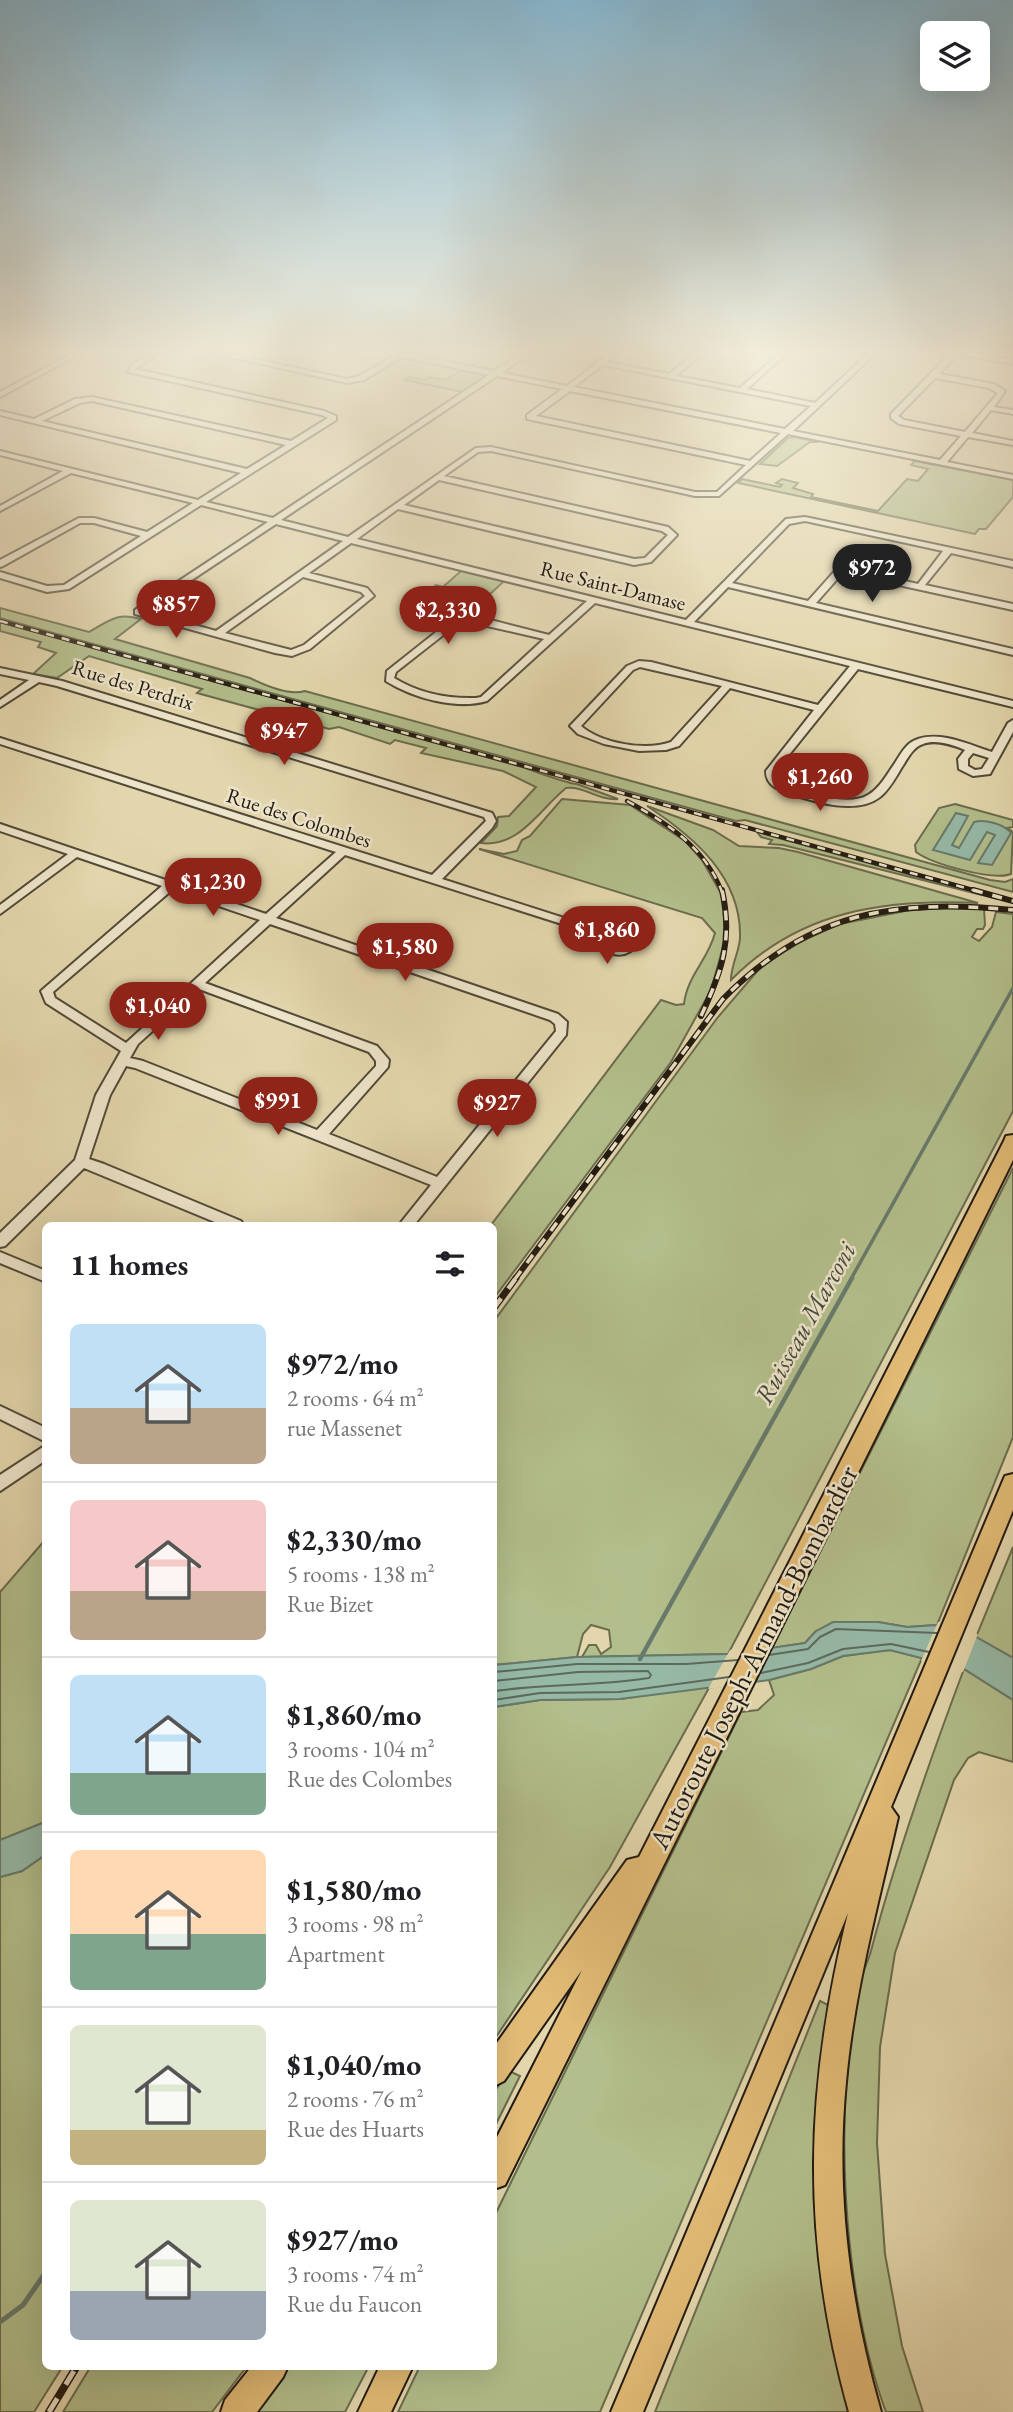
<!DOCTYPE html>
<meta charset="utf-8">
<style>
body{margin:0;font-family:"EB Garamond",serif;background:#f2f2f2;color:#202124;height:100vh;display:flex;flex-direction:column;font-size:26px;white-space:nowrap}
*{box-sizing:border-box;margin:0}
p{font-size:23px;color:#757577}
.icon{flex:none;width:38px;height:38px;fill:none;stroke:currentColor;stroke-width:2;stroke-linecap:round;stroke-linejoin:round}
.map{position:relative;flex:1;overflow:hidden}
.sheet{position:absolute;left:42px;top:1222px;width:455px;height:1148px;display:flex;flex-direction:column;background:#fff;border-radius:10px;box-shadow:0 7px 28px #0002}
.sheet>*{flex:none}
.buttons{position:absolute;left:920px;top:21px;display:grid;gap:14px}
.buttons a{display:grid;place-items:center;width:70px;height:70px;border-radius:10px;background:#fff;box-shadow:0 7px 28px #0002;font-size:35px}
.price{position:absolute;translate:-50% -60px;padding:0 16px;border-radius:24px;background:#8f2418;color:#fff;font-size:23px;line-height:46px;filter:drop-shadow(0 2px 4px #0008)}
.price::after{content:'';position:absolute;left:50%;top:42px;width:21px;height:16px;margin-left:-10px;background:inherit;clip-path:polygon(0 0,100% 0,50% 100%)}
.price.on{background:#222;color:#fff}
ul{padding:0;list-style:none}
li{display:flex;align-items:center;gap:21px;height:175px;padding:0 28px}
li+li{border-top:2px solid #e0e0e0}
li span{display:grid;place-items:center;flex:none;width:196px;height:140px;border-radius:10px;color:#555}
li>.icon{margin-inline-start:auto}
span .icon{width:84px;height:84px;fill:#fffc;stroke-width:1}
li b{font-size:30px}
h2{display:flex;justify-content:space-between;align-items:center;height:84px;padding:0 28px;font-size:30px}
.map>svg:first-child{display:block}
.green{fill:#b2be8b;stroke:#6a6c4e;stroke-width:2}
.water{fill:#96b9a7;stroke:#687a6b;stroke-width:2}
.pier{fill:#e3d6ac}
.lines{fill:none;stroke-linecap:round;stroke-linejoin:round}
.shore{stroke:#5c6a5c;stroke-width:2}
.stream-far2{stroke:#687a6b;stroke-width:3.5}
.stream-far1{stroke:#687a6b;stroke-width:4.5}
.stream{stroke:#687a6b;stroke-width:5}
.minor-casing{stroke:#524a38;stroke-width:4}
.highway-casing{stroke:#221b12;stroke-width:4}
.minor{fill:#ede4c9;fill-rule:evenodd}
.highway{fill:#e2bb76;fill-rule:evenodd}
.rail-far3-casing{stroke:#221b12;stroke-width:4.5}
.rail-far2-casing{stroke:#221b12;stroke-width:6}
.rail-far1-casing{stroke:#221b12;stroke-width:7}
.rail-casing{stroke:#221b12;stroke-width:8}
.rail-far3{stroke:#ede4c9;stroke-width:2.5;stroke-dasharray:8;stroke-linecap:butt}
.rail-far2{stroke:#ede4c9;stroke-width:3.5;stroke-dasharray:10;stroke-linecap:butt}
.rail-far1{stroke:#ede4c9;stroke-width:4.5;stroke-dasharray:12;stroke-linecap:butt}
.rail{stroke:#ede4c9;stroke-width:5;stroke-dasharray:16;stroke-linecap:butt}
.labels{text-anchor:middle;stroke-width:5;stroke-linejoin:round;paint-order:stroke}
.far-street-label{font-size:21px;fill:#221b12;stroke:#ede4c9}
.water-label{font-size:26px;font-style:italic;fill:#454a3f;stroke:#ede4c9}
.near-street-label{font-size:28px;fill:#221b12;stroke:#ede4c9}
</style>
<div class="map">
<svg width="1013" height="2412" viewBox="0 0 1013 2412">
<rect width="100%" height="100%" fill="#e3d6ac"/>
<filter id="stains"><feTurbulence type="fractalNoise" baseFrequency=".00286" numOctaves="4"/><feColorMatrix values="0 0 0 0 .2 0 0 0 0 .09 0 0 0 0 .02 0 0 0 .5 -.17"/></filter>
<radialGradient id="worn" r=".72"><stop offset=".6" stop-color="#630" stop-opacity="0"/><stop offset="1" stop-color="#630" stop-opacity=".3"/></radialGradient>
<g class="green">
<polygon points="462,370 489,376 462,392 405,380 410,377 425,380 430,377 446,380"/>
<polygon points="794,437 818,442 810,442 777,466 760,464 788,438"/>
<polygon points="915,461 1013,480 1013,497 986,529 979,529 975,534 738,483 742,479 780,487 782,485 776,483 782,479 798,483 793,488 813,494 811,497 878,511 907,479 918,481 928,469 911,465"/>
<polygon points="462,570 504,581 467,616 456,617 427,593 436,585 443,587"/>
<path d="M0,608L89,632C110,620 118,612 141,619L115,639L250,678C264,685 289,696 305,691L990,880L1005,882L1013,879V892L745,820L736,821L46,631L0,618Z"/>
<path d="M0,622L522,767C531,770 571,785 577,784L618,799C599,801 584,786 566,788C540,809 519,848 481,843L497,826L498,817L509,816L536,787L503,771L421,753L426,748L395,740L390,744L339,727L329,729L197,693L202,689L89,656L57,678L33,674L56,653L38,647L41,642L0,631Z"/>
<path d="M562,799L630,805L685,841L702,860L723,897L726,936L711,990L671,1062L494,1298V1225H491L661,1000L676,1005L684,1004C687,976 708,960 715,933L702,918L479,849L504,854L517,851L522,840L530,836Z"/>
<path d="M955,804L1013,820V827L1007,828L1013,832L1011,874C993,881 932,864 916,852L915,845L939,808Z"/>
<path d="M647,806L713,830L739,846L779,848L798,852L978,903C885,899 800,910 731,980C731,965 739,953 740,938C742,877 693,836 647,806Z"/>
<polygon points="757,832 998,899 783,845 769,844 772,840 761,837"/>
<polygon points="960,907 984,908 985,925 983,929 977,929 972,937 979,941 992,927 996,912 1013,914 1013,1111 728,1654 582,1657 589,1645 596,1645 601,1654 611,1647 609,1630 591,1625 583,1634 577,1657 494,1665 494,1321 718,1017 760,968 797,943 840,924 910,910"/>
<polygon points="1013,1168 1013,1437 937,1625 907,1627 878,1622 816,1631 805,1643 772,1648"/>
<polygon points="45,1540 45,1822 0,1840 0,1592"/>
<polygon points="1013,1547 1013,1658 976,1637"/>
<polygon points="890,1650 922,1658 600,2412 398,2412 420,2366 494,2366 494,2217 741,1712 758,1710 774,1695 769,1680 811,1669 843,1656"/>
<path d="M964,1669L1013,1700V1762L979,1752L968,1758L954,1780L895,1953L880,2047L877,2143L885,2254L902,2346L923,2412H886C842,2294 832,2104 860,1981C863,1971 868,1962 871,1951C896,1856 929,1762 964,1669Z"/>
<polygon points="710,1686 610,1867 494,2040 494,1707 540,1700 620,1699"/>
<polygon points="45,1855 46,2366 63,2366 34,2412 0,2412 0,1877 22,1871"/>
<path d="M820,2001L830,2006C816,2087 810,2168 820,2250C826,2304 841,2359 852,2412H655Z"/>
<polygon points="509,2071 520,2076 494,2128 494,2092"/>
<polygon points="91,2366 247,2366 212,2412 63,2412"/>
<polygon points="287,2366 369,2366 345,2412 253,2412"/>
</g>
<g class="water">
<path d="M956,813L968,816L952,845L959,848L974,822C985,819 1004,824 1011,833L992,865L978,863L995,835L987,832L970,860L933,850Z"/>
<polygon points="833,1622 878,1622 907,1627 937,1625 976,1637 1013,1658 1013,1700 964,1669 890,1650 843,1656 811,1669 769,1680 620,1699 540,1700 494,1707 494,1665 577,1657 728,1654 805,1643 816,1631"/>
<polygon points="45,1822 45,1855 22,1871 0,1877 0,1840"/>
</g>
<g class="pier">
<polygon points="938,1622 978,1634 963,1672 921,1661"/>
<polygon points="774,1644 754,1684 708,1689 730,1650"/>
</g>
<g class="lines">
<g class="shore">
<polyline points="769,1655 808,1649 820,1637 836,1629 937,1633"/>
<polyline points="494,1672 577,1664 686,1664 738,1660"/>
<polyline points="761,1673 808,1663 843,1649 891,1644 929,1652"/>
<path d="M494,1681L578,1672L648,1671L651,1675L649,1678C598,1686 546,1684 494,1691"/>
<polyline points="494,1700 540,1693 619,1692 729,1677"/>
</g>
<polyline class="stream-far2" points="851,1279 1013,988"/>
<polyline class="stream-far1" points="640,1659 852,1278"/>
<polyline class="stream" points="0,2322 23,2305 46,2272"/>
<defs>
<g id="minor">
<polygon points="75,352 83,352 0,397 0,392"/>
<path d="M153,352H161L135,369L324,411L336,416V420L206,502L273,518L489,375L402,357L364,380L347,383L208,352H222L347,379L359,376L394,356L384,352H398L494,371L523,352H531L502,373L567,386L611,352H619L607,362L669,374L697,352H705L676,376L740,388L781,352H788L747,389L815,403L870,352H877L793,431L940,460L961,436L899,424L891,418V414L952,352H970L1013,360V364L958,354L939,374L994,384L1005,391L994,407L1013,410V414L991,410L972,433L1013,441V445L968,437L947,462L1013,475V479L788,434L719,496H695L491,451L478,452L444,476L668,527L677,535L651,562L634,565L398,509L357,539L686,620L786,519L805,517L1013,561V567L951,553L925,585L1013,604V610L848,574L839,577L816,603L1013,649V655L728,587L694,622L1013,701V707L858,669L776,771L779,781C799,791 847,808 868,795C879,789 886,776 893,766C900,756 905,743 918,739C942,731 969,745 992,752L1008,723L1013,720V732L990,774L973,776L959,769L958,759L965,750C953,745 936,739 923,744C913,747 908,758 902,767C896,777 889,790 880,797C857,815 815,802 791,794C779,790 766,786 766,771L814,710L730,688L679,746L666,750L639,751L604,744L578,734L570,726L627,666L639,661L651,662L818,705L850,666L595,603L487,701C456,710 413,698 386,681L387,671L450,621L464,615L475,616L549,635L587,601L351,543L309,573L367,588L374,596L310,649L292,656L275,653L135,614V610L268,522L201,505L69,589L47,592L0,578V572L47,586L64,585L141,536L94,523H80L3,566L0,567V560L79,518H94L147,532L193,503L71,473L0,511V506L63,471L0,455V451L198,500L241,473L0,415V411L34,419L75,399L92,397L291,441L328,418L322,415L128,372L131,365ZM603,365L811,406L785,429L574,387ZM497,376L562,389L527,415V419L746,465L717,492H695L491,447L476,448L348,537L281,520ZM935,378L989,388L998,393L965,432L904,420L898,416ZM570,391L781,433L750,461L536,416ZM92,401L286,445L247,469L42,421L80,403ZM439,480L662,531L668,535L645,558L634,559L404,505ZM805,521L943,551L918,584L848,568L833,573L808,601L732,583L789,524ZM276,524L343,541L216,631L145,611ZM303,577L361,592L365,596L304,645L291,650L225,633ZM465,621L544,639L481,697L476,698C448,699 418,693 394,678L396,672L456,625ZM640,667L722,686L671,742C646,751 602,744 581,726L633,670ZM973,753L989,758L982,769L975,770L968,766V759Z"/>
<path d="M0,668L62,681L492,813L496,821L492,828L442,879L589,926L625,929L635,934L640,942C620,968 601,949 584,931L345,855L276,918L558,1014L567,1022L566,1035L414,1225H399L431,1185L135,1068L126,1066L110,1095L89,1159L104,1164L241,1221L243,1225H222L84,1168L5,1246L0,1247V1233L75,1160L96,1095L121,1051L46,1003L41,991L162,886L77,857L0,914V905L68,854L0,831V824L266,914L336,852L0,744V738L432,875L486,821L484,817L57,686L39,682L0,707V700L29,680L0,674ZM172,890L260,920L126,1043L55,998L53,992ZM270,924L550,1020L555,1024L556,1031L437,1177L329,1134L388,1067L389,1060L377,1046L205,983ZM599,933L618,934L628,942L624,946L618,947ZM199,989L369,1052L376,1061V1066L317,1130L143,1061L130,1058L138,1044Z"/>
<polygon points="0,1252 46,1271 46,1282 0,1263"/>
<polygon points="0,1406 46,1428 46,1442 0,1419"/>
<polygon points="46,1445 46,1460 0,1491 0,1475"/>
</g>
<g id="highway">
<polygon points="1013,1135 1013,1160 505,2185 494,2189 494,2143 582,1970 504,2081 494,2086 494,2047 627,1860 639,1857 1004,1141 1006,1136"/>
<path d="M1013,1474V1510L891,1807L898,1817C878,1905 854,1992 846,2082C835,2194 850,2304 881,2412H849C800,2236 805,2089 848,1913L643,2412H611L1002,1483L1005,1476Z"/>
<polygon points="252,2366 288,2366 283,2377 257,2412 221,2412 225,2400"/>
<polygon points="380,2366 413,2366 391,2412 358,2412"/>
</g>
</defs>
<use href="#minor" class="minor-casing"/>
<use href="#highway" class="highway-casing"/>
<use href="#minor" class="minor"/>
<use href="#highway" class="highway"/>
<defs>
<g id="rail-far3">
<polyline points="0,621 980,892"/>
<path d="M627,801C667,823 705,847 722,892"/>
</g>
<g id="rail-far2">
<polyline points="973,890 1013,901"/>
<path d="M701,1016C722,971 733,940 722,890"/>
<path d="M515,1279L723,999C810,911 894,899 1013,910"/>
</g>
<polyline id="rail-far1" points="494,1308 516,1278"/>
<polyline id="rail" points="49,2412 77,2366"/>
</defs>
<use href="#rail-far3" class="rail-far3-casing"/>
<use href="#rail-far2" class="rail-far2-casing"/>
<use href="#rail-far1" class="rail-far1-casing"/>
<use href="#rail" class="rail-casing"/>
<use href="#rail-far3" class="rail-far3"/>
<use href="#rail-far2" class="rail-far2"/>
<use href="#rail-far1" class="rail-far1"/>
<use href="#rail" class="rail"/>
</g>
<linearGradient id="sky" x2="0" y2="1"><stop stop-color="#87b6ce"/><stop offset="0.51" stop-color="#f2edda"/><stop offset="1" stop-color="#f2edda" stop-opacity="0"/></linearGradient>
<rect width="1013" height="690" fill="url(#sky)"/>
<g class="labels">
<g class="far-street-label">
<text transform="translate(613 586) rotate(14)" y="7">Rue Saint-Damase</text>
<text transform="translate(133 685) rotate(17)" y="7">Rue des Perdrix</text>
<text transform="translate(299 818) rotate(18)" y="7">Rue des Colombes</text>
</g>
<g class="water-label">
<text transform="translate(805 1323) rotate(-61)" y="9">Ruisseau Marconi</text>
</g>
<g class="near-street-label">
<text transform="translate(753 1657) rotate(-63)" y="10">Autoroute Joseph-Armand-Bombardier</text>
</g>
</g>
<rect width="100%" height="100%" filter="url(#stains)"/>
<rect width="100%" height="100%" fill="url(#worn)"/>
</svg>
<div class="buttons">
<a><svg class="icon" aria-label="layers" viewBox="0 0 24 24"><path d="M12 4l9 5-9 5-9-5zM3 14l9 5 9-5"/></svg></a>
</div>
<b class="price on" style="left:872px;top:604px">$972</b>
<b class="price" style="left:176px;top:640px">$857</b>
<b class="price" style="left:448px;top:646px">$2,330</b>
<b class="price" style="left:284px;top:767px">$947</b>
<b class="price" style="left:820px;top:813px">$1,260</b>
<b class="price" style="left:213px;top:918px">$1,230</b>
<b class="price" style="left:607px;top:966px">$1,860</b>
<b class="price" style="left:405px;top:983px">$1,580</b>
<b class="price" style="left:158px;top:1042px">$1,040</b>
<b class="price" style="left:278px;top:1137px">$991</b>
<b class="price" style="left:497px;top:1139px">$927</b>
<section class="sheet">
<h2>11 homes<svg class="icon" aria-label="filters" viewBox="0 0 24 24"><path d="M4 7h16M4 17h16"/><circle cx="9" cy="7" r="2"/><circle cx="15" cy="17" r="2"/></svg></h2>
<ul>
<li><span style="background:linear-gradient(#bfe0f5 60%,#b9a48a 0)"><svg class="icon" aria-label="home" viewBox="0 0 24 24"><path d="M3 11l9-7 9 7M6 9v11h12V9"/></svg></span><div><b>$972/mo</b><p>2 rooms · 64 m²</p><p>rue Massenet</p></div></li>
<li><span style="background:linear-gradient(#f6c9c9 65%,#b9a48a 0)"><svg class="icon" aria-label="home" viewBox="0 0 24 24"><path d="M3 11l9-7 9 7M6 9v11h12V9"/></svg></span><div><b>$2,330/mo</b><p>5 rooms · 138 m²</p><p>Rue Bizet</p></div></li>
<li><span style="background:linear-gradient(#bfe0f5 70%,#7fa58c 0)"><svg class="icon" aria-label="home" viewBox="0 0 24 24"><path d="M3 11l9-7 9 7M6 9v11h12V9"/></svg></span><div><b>$1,860/mo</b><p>3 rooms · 104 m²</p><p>Rue des Colombes</p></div></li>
<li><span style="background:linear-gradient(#ffd9b3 60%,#7fa58c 0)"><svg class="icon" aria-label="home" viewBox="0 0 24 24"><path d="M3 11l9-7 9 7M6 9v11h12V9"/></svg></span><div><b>$1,580/mo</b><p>3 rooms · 98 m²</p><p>Apartment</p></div></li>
<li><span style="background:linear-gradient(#dfe7d0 75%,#c2b280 0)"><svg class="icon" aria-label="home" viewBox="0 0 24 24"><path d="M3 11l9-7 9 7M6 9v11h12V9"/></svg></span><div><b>$1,040/mo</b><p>2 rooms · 76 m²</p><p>Rue des Huarts</p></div></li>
<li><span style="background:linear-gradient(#dfe7d0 65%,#9aa5b1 0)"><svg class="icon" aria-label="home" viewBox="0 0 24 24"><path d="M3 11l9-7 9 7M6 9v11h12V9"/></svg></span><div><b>$927/mo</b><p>3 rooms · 74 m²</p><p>Rue du Faucon</p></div></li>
</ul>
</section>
</div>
